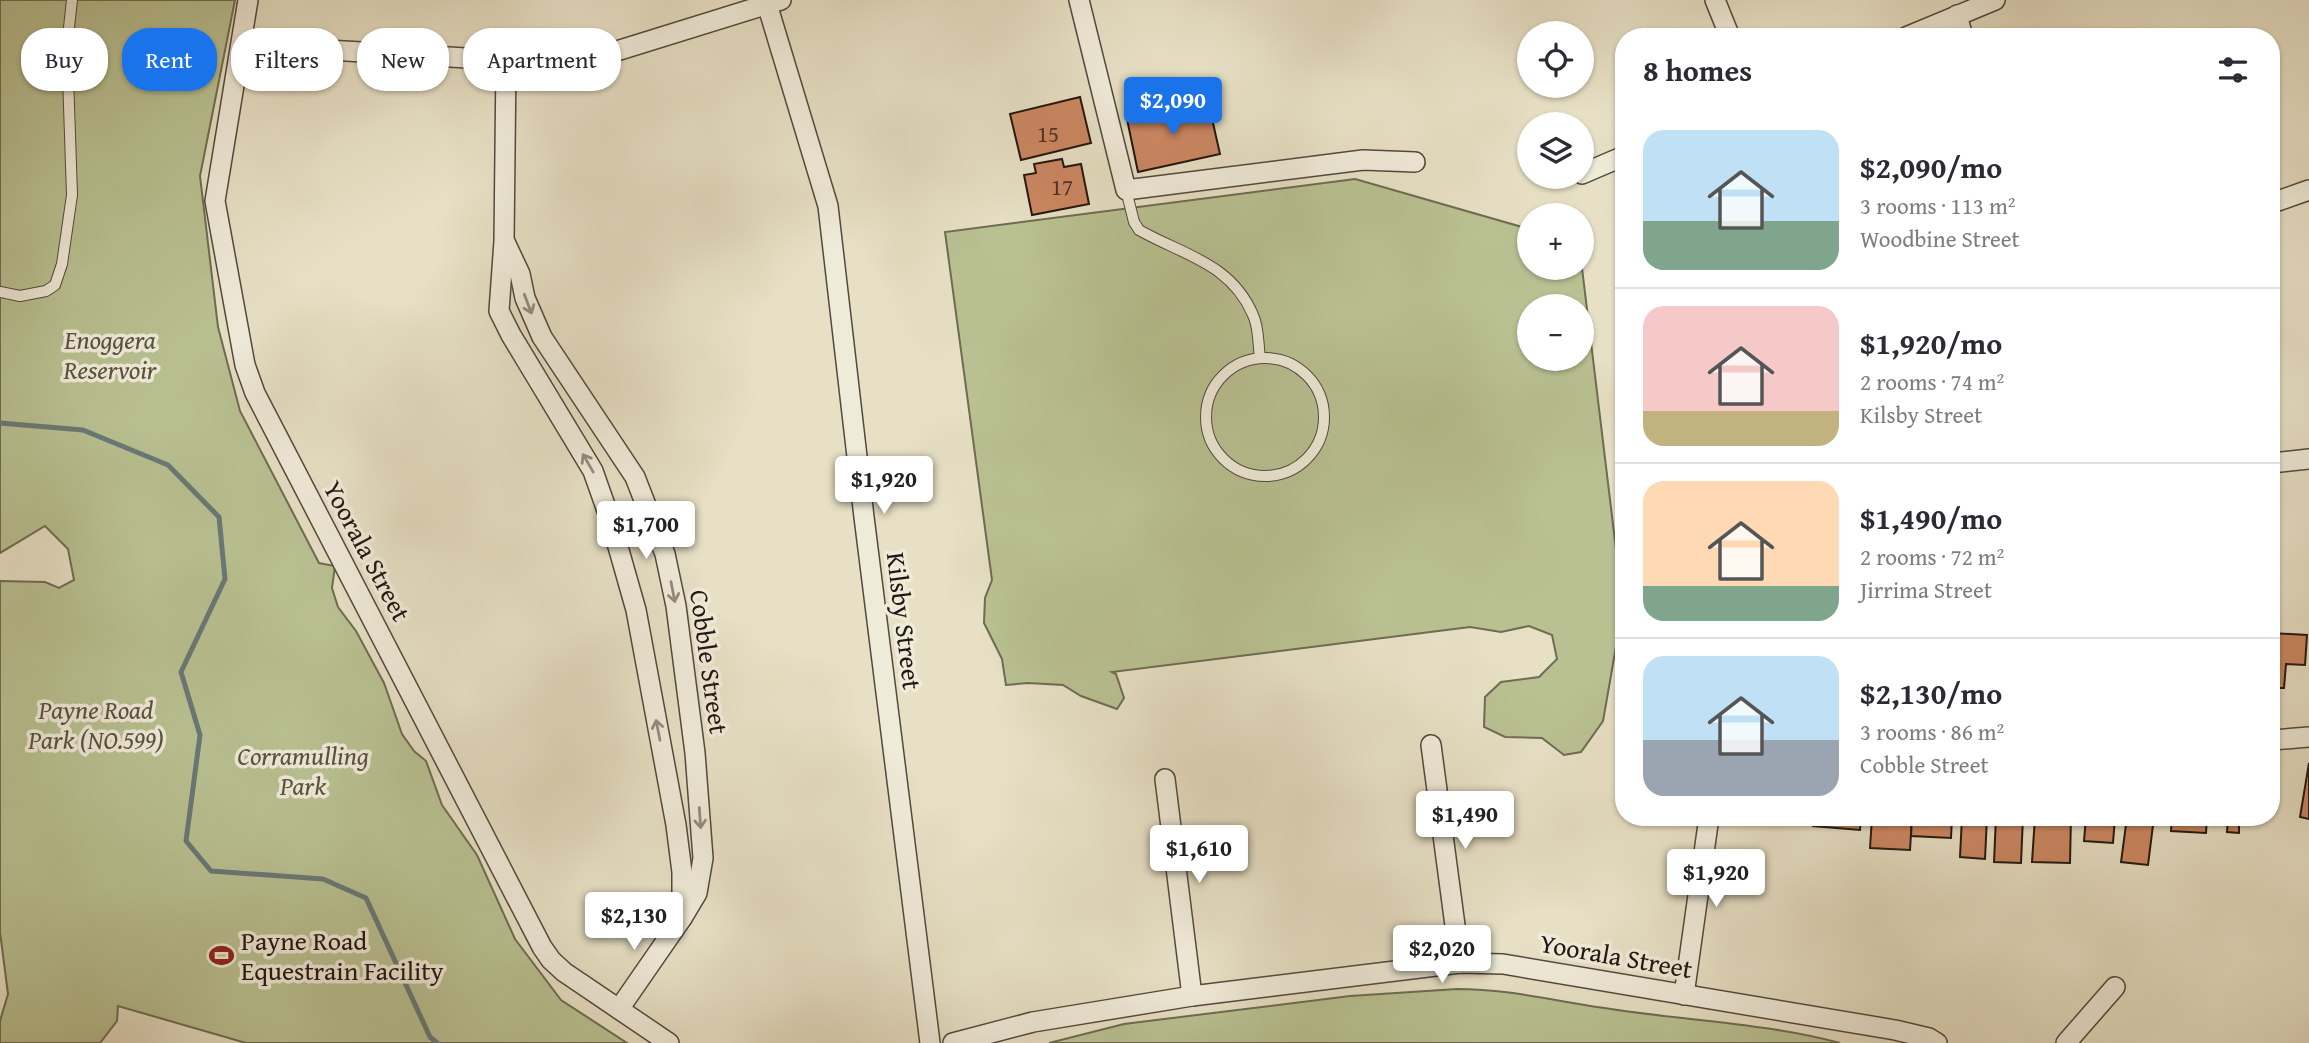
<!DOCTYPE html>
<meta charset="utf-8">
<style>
body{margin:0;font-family:"Gentium Book Plus",serif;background:#f2f2f3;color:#2b2b33;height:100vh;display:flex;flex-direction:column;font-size:26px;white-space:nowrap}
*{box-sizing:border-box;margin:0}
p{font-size:23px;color:#7c7c81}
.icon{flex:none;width:38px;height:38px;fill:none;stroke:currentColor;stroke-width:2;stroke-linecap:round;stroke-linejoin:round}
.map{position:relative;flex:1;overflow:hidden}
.drawer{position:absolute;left:1615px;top:28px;width:665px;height:798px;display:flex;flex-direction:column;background:#fff;border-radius:28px;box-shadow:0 2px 5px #0004}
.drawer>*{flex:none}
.top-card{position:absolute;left:21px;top:28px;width:665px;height:63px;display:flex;gap:14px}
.tools{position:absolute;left:1517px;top:21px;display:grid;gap:14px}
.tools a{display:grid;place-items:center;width:77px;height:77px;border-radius:50%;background:#fff;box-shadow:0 2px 5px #0004;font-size:35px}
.price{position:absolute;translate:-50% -60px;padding:0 16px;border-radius:7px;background:#fff;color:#222;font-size:23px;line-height:46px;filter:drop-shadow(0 2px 4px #0008)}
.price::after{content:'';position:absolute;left:50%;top:42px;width:21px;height:16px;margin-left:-10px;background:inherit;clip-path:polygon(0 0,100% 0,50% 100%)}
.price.on{background:#1a73e8;color:#fff}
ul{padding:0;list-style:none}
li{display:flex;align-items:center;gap:21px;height:175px;padding:0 28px}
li+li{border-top:2px solid #e1e1e2}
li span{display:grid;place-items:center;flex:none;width:196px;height:140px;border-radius:21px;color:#555}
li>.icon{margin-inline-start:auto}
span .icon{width:84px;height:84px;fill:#fffc;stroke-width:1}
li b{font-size:30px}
h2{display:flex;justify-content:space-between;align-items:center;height:84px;padding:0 28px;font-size:30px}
.chip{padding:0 24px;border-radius:28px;background:#fff;box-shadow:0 2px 5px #0004;font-size:24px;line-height:63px}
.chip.on{background:#1a73e8;color:#fff}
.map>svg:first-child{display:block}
.green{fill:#b9c192;stroke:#6e6c52;stroke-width:2;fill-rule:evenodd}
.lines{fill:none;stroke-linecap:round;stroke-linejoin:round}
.stream{stroke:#697978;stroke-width:5}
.building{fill:#cb8761;stroke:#221611;stroke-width:2}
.lane-casing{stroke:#53483e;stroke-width:12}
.street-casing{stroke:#53483e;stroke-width:22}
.lane{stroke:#efebd9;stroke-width:10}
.street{stroke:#efebd9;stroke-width:19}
.oneway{stroke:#938b7f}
.labels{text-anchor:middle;stroke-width:7;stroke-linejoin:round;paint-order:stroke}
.number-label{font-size:23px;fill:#4c3225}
.park-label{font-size:26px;font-style:italic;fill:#57523e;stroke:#efebd9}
.street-label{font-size:26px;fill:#221611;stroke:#efebd9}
.poi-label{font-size:26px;fill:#221611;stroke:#efebd9;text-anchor:start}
</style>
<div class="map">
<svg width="2309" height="1043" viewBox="0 0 2309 1043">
<rect width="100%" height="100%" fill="#e7e0c5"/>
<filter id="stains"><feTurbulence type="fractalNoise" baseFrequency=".00286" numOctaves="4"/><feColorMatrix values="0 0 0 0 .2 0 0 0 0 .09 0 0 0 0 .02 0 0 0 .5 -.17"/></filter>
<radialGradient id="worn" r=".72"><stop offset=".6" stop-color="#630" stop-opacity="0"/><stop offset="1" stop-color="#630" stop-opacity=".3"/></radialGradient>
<g class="green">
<polygon points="0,0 235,0 200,176 218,327 240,411 319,563 335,566 332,588 338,607 356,631 384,683 402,734 414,751 426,761 442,805 477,855 515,939 561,1000 627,1043 246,1043 118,1006 117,1021 100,1043 0,1043 0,1021 8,994 0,932 0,581 45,582 59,588 74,580 68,549 45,526 0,553"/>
<path d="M1355,179L1529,229L1530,268H1582L1623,607L1603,721L1581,752L1564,755L1542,738L1505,737L1484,727L1485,697L1501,682L1539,677L1557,659L1552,635L1529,626L1501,632L1470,627L1112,672L1116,674L1124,698L1117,709L1081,696L1063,685L1028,683L1006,685L1002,659L984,623L985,598L992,580L945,232ZM1530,306H1582V359H1530Z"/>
<path d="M1457,989C1512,989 1557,1002 1611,1009C1688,1021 1765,1023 1840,1043H1049L1124,1024L1350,996Z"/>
</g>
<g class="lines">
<polyline class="stream" points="0,423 83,430 168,465 219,517 225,579 181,672 200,735 186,841 211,871 323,879 366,898 430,1037 437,1043"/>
</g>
<g class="building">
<polygon points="1080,97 1091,143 1021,160 1010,114"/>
<polygon points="1208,101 1220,154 1138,172 1127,119"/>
<polygon points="1062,159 1064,167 1081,164 1089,204 1032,215 1024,175 1036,173 1034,164"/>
<polygon points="2272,633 2307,635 2305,665 2286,664 2284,688 2272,688"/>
<polygon points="2309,763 2309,819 2300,817"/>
<polygon points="1813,817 1861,817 1860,830 1813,826"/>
<polygon points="1872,817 1912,817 1910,850 1870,848"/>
<polygon points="1912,817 1952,817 1951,838 1911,836"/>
<polygon points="1962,817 1987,817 1985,859 1960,857"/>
<polygon points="1996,817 2023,817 2021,863 1994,862"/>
<polygon points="2035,817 2071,817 2070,863 2032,862"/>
<polygon points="2086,817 2115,817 2113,843 2084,841"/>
<polygon points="2127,817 2154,817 2148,865 2121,862"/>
<polygon points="2172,817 2207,817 2206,833 2171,831"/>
<polygon points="2228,817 2249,817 2249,825 2239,825 2239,833 2227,832"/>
</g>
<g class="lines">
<defs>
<g id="lane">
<path d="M1126,190L1134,222L1139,230C1183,255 1231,263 1253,315C1259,327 1258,344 1260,358"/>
<polyline points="0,292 20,296 46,291 55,285 62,264 72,195 67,46 72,0"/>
<circle cx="1265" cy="417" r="59"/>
</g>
<g id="street">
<polyline points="248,0 215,201 245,365 255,393 542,947 551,960 564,972 669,1043"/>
<polyline points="1079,0 1126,190 1363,160 1415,162"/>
<polyline points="1715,0 1730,37"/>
<polyline points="767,4 828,206 864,517 930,1043"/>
<polyline points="1957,15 1963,37"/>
<polyline points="1906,37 1995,0"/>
<polyline points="241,45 569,64 607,54 781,0"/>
<polyline points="506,62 504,241 499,311 511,335 593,471 611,522 636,610 676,825 682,872 682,918"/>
<polyline points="1582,174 1624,156"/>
<polyline points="2272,203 2309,190"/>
<polyline points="505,242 520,274 525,298 542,337 635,477 665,554 676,606 695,753 703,858 697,893 682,918 619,1009"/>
<polyline points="2272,463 2309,459"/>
<polyline points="2272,740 2309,737"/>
<polyline points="1431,745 1460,963"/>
<polyline points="1165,779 1192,996"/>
<polyline points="1684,995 1709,817"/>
<polyline points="953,1043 1033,1022 1192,996 1460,963 1503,964 1895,1030 1929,1038 1937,1043"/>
<polyline points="2066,1043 2115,987"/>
</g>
</defs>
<use href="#lane" class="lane-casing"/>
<use href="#street" class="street-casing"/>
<use href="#lane" class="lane"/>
<use href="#street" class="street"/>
</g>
<defs><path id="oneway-shaft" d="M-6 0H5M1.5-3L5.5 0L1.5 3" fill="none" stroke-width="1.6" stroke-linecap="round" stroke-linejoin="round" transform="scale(1.75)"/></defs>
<g class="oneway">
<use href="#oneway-shaft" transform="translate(528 304) rotate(69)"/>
<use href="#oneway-shaft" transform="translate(588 463) rotate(-120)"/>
<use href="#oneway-shaft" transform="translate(673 592) rotate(79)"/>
<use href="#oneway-shaft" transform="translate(658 730) rotate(-101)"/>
<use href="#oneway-shaft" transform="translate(700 818) rotate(86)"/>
</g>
<defs>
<symbol id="stadium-bare" viewBox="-9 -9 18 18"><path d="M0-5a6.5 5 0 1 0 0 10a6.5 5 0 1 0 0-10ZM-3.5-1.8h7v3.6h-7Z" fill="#8f2418" stroke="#efebd9" stroke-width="2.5" paint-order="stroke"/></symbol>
</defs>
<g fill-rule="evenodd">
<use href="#stadium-bare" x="204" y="938" width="35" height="35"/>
</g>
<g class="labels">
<g class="number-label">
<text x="1048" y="142">15</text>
<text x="1062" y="195">17</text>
</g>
<g class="park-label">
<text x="110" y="349">Enoggera<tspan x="110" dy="30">Reservoir</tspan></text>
<text x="96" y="719">Payne Road<tspan x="96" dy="30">Park (NO.599)</tspan></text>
<text x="303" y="765">Corramulling<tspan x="303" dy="30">Park</tspan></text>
</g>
<g class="street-label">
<text transform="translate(367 551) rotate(62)" y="9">Yoorala Street</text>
<text transform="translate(904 621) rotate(83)" y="9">Kilsby Street</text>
<text transform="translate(709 662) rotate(82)" y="9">Cobble Street</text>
<text transform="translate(1616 956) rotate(10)" y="9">Yoorala Street</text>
</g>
<g class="poi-label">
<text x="241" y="950">Payne Road<tspan x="241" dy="30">Equestrain Facility</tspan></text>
</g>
</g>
<rect width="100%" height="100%" filter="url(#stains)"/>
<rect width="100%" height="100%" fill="url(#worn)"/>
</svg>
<div class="tools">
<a><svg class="icon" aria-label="locate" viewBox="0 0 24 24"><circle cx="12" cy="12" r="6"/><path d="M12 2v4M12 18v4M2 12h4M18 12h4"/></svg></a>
<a><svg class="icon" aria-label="layers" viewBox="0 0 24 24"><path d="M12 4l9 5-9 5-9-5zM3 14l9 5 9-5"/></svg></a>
<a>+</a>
<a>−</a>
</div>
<b class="price on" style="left:1173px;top:137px">$2,090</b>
<b class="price" style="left:884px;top:516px">$1,920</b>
<b class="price" style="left:646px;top:561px">$1,700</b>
<b class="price" style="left:1465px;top:851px">$1,490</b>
<b class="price" style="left:1199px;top:885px">$1,610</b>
<b class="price" style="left:1716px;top:909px">$1,920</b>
<b class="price" style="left:634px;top:952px">$2,130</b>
<b class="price" style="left:1442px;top:985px">$2,020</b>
<div class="top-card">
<a class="chip">Buy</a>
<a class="chip on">Rent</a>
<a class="chip">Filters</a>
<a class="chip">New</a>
<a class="chip">Apartment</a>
</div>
<section class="drawer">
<h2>8 homes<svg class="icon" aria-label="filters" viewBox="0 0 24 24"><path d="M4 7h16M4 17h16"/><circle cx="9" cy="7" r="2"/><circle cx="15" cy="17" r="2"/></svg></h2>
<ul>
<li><span style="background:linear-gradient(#bfe0f5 65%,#7fa58c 0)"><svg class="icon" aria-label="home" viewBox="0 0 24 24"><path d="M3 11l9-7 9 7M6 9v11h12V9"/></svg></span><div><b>$2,090/mo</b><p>3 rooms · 113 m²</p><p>Woodbine Street</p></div></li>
<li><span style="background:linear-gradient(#f6c9c9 75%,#c2b280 0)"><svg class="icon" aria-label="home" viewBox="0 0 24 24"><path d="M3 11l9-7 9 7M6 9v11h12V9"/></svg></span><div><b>$1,920/mo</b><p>2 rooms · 74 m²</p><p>Kilsby Street</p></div></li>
<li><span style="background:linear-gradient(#ffd9b3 75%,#7fa58c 0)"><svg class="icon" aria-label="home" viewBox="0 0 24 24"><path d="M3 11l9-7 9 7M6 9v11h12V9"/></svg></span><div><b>$1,490/mo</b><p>2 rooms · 72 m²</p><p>Jirrima Street</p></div></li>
<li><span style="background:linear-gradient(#bfe0f5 60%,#9aa5b1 0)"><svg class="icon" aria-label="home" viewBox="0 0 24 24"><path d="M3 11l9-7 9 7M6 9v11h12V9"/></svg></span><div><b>$2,130/mo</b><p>3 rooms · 86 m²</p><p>Cobble Street</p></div></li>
</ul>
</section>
</div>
